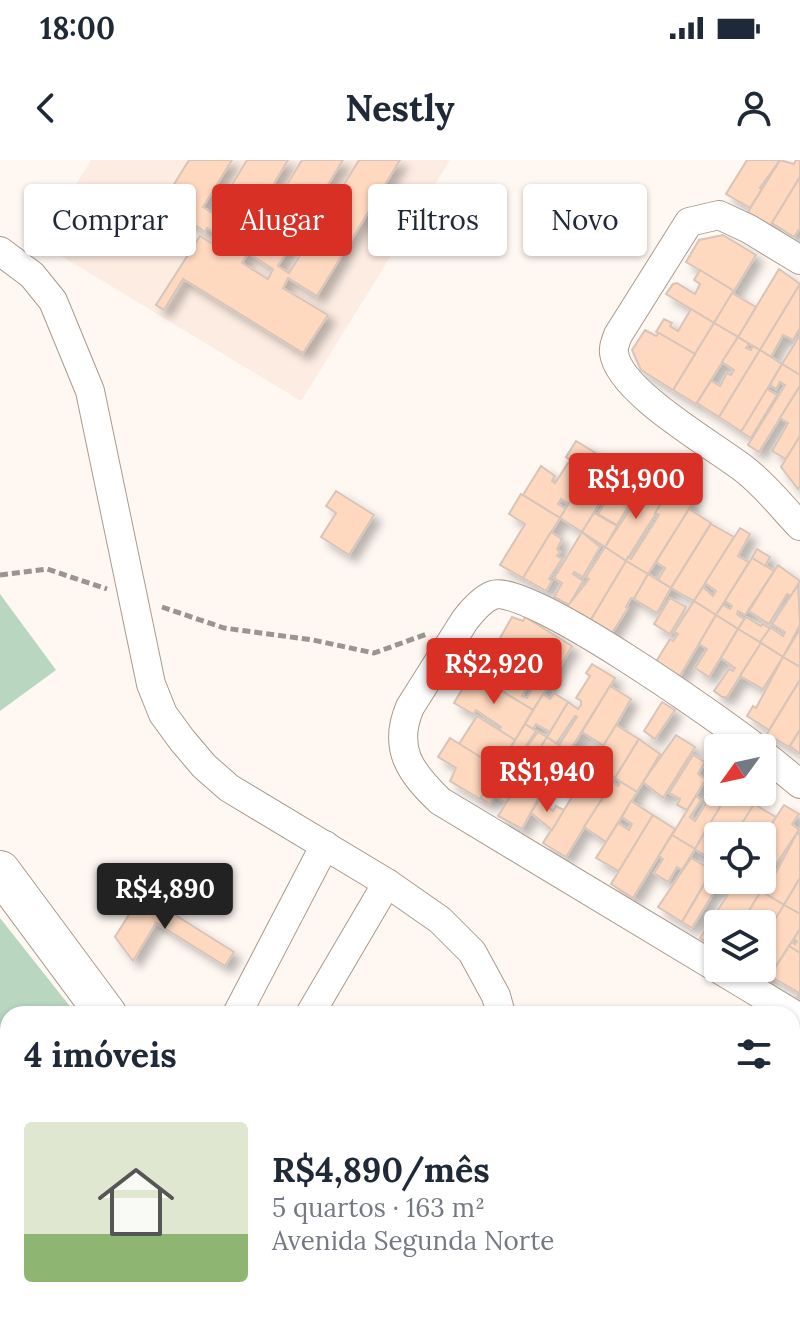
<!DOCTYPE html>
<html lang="pt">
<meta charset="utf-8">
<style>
body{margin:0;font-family:Lora,serif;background:#f2f2f3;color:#1f2937;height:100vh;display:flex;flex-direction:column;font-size:30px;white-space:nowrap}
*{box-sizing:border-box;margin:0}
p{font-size:26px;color:#747a83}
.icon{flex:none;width:44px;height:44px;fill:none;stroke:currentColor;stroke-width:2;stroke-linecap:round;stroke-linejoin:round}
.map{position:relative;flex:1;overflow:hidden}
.sheet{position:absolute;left:0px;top:846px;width:800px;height:312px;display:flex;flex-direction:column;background:#fff;border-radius:24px 24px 0 0;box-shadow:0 2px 6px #0004}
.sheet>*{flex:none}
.top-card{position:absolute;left:24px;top:24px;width:752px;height:72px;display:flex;gap:16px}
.needle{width:52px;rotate:237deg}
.fabs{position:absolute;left:704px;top:574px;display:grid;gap:16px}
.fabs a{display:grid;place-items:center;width:72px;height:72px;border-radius:8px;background:#fff;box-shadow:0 2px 6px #0004;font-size:40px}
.price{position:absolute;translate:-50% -68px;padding:0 18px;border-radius:8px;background:#d93025;color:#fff;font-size:26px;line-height:52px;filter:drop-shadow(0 2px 4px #0008)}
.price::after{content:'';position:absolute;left:50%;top:48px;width:24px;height:18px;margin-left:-12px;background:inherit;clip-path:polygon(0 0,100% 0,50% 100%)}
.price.selected{background:#222;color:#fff}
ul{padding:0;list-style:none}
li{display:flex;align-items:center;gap:24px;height:200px;padding:0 24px}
li span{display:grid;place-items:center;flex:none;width:224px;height:160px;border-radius:8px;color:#555}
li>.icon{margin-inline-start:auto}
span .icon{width:96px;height:96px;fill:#fffc;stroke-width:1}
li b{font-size:34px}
h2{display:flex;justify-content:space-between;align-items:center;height:96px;padding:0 24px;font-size:34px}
.pill{padding:0 28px;border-radius:8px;background:#fff;box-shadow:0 2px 6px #0004;font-size:28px;line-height:72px}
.pill.selected{background:#d93025;color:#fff}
.status{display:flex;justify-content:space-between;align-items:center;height:56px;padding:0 40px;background:#fff;direction:ltr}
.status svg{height:22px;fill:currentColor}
header{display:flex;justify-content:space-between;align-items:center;height:104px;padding:0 24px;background:#fff;font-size:36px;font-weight:700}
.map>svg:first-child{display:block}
.built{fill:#fcece2}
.green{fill:#b9d7c0}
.building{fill:#fed8bf;stroke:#d7c5b9;stroke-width:2;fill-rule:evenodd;filter:url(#shadow)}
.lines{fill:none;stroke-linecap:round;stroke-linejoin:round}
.street-casing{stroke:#ab9a8e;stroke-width:30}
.secondary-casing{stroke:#ab9a8e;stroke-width:42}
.path{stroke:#9c9490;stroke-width:5;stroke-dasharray:8 4;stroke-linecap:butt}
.street{stroke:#fff;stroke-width:28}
.secondary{stroke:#fff;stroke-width:40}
</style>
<div class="status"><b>18:00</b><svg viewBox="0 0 49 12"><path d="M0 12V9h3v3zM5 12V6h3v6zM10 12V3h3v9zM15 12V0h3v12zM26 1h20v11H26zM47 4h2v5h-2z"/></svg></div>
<header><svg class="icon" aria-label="back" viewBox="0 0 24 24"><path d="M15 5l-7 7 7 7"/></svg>Nestly<svg class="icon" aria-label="person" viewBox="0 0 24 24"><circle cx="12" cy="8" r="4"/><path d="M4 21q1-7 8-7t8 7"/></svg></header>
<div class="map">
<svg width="800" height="1158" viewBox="0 0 800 1158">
<defs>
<filter id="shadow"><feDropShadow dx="7" dy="7" stdDeviation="4" flood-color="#0004"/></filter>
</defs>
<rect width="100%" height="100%" fill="#fff7f2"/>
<polygon class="built" points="91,0 450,0 301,241 40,83"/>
<g class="green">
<polygon points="0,434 56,510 0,551"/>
<polygon points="0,758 76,854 8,854 8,930 0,920"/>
<polygon points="190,1150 315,1150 323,1158 197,1158"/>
</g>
<g class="building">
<path d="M189,0H232L203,47L214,54L247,0H288L239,82L248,88L302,0H343L278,106L289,113L359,0H400L317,136L288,118L283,128L328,155L303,193L183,119L164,150L156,145L200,76L227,93L233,85L207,68L205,72L163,42ZM248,93L273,109L268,119L242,103Z"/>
<polygon points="747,0 780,0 760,28 762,29 750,48 726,34"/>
<polygon points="780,0 794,4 796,0 800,0 800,17 770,66 748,52"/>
<polygon points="800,17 800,68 794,77 772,63"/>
<polygon points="723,75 756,95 734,131 686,102 699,80"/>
<polygon points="779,109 800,124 760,190 738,177"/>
<polygon points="700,110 734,131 714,163 666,134 673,124 677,123 695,134 700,124 694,120"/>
<polygon points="800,124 800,168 793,180 783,175 771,197 760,190"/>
<polygon points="732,133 756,147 738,177 714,163"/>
<polygon points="691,149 714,163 695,194 656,172 664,159 672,163 670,166 678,171"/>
<polygon points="714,163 738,177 696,244 673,230"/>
<polygon points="645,170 656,176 659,173 695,194 673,230 641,210 632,190"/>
<polygon points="800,175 800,215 782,204"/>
<polygon points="738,177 749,184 746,188 751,190 753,186 760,190 719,257 697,243 711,221 720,226 727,213 731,215 734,210 722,202"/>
<polygon points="760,190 782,204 742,272 719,257"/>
<polygon points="782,204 800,215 800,226 759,292 748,285 785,225 780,222 776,229 770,225"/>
<polygon points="800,226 800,276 786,299 772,291 788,263 780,258"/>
<polygon points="767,229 777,235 751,278 741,272"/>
<polygon points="800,276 800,326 798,329 781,307"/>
<polygon points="576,281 599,295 569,344 561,339 558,344 566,349 560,358 523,335 541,306 555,316 552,321 555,323 570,300 566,297"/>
<polygon points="598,296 620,310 582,372 560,358"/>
<polygon points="620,310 642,324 617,365 598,354 614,328 610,325"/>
<polygon points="643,321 667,336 626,401 605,387 636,340 633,339"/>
<polygon points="671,328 693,343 648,414 626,401 628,397 631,399 659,355 655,353"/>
<polygon points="336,331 374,355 349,395 321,377 336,353 326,346"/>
<polygon points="521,334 560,358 523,418 500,405 525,364 509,354"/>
<polygon points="689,349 711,363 671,428 658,420 665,408 656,402"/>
<polygon points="594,353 617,366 605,387 582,372"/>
<polygon points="711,364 734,377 694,441 671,428"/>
<polygon points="740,368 750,374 738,396 749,402 716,455 694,441 703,427 713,436 716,431 705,423"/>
<polygon points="551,372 562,379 557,389 560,392 557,396 562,399 549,419 552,421 546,431 523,418"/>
<polygon points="582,372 600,387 583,417 574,412 573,414 583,421 569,445 554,437 562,423 554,418"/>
<polygon points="605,387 626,401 589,463 566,448 589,419 586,417"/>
<polygon points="757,389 770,397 765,406 752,398"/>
<polygon points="752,398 774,411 745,455 738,451 737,454 744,459 738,469 716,455 723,445 730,449 732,446 725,441"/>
<polygon points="626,401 648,414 634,439 631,438 626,447 628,448 610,476 589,463"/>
<polygon points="778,405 800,421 791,436 787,434 769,464 749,451"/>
<polygon points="648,414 671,428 657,453 634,439"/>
<polygon points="798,425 800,465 783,497 760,482 770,467 783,476 785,472 772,464"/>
<polygon points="670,438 686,447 670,474 654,464"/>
<polygon points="694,441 716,455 680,516 656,502 670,479 673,481 678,474 674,472"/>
<polygon points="716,455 738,469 709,517 695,508 707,489 699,484"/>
<polygon points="512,457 523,461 525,457 572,486 551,522 495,487"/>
<polygon points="746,457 761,466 762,464 770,468 760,482 738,469"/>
<polygon points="738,469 761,483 727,537 722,537 714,531 729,509 733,511 735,508 721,498"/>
<polygon points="800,469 800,507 783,497"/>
<polygon points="761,483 783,497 763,529 740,516"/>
<polygon points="490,484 508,495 507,498 535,515 522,536 527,538 540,515 551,522 533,550 472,513"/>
<polygon points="783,497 800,507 800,520 769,570 747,556 753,546 756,548"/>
<polygon points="592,504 615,518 569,592 559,585 577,557 575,556 556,584 547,577 568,542 578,549 581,545 581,541 576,538 590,516 586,513"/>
<polygon points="472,513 533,550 515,580 499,570 501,567 476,550 473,554 454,543"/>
<polygon points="800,520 800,570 789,587 767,574"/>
<polygon points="610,526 631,539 604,586 582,572"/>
<polygon points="554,533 568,542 550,572 536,564 533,569 525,564 543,534 550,539"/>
<polygon points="662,542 675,550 655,579 644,571"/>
<polygon points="477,556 515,580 498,608 459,584"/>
<polygon points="525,564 536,571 517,600 513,598 509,604 503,600"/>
<polygon points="616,565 639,579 615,618 592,604"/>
<polygon points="800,570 800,594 790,586"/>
<polygon points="538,572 547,577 506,643 495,636 490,644 480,638 501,603 510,609"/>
<polygon points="676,575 695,587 663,638 643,622"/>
<polygon points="547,577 569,592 561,604 539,590"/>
<polygon points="450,578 498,608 480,639 450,621 456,608 438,597"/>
<polygon points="639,579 660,594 637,632 615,618"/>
<polygon points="538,592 557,604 522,669 498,656"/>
<polygon points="569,592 593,604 575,633 552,619"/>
<polygon points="693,595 705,602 698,614 706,619 687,650 677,645 680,639 669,633"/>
<polygon points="593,604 615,618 566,697 543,683"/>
<polygon points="613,622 618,626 621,622 637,632 606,682 584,667"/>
<polygon points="718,624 718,632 729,632 695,689 672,675 696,636 701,640 690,657 695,661"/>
<polygon points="729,632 742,632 754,645 734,676 718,676 717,703 695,689 705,672 713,676 715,672 708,667"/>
<polygon points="539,640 553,651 556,646 564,650 552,670 531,653"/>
<polygon points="631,641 653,655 619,711 596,698 618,663 629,670 632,664 622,657"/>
<polygon points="754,644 776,657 762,679 762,676 734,676"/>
<polygon points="784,645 799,654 792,664 799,670 764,722 766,724 762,730 745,720 762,720 762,679"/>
<polygon points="653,655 675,669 633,738 611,724"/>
<polygon points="797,673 800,675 800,718 784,745 761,731 768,720 771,722"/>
<polygon points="672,675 695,689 682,710 677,707 668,722 654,713 663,699 659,696"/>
<polygon points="691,698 712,710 682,762 658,747"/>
<polygon points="717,703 718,720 737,720 728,734 717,727 692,768 682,762"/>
<polygon points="800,718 800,754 784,745"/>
<polygon points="737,720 745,720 762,730 741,764 718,764 718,790 700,778"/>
<polygon points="761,731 784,745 762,780 762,764 741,764"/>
<polygon points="142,734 234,792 225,806 156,763 133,801 115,777"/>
<polygon points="784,745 800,754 800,769 767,820 747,808 762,808 762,780"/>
<polygon points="800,769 800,793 789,786 792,782 795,784 797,781 794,779"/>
<polygon points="789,786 800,793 800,839 797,837 799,833 770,816"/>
<polygon points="796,976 800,979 800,1026 792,1021 792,983"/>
<polygon points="792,1021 800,1026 800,1060 792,1055"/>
</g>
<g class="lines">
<defs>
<g id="street">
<polyline points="0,91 32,115 53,141 90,231 151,524 163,554 182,580 204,606 229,628 387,723 440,760 472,792 496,836 501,854"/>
<path d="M800,100L749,69L719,55L689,62L618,175C616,181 613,186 614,193C619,232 713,285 744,309C765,325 782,347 800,366"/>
<path d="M756,588C722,561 527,423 493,435C482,439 472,451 465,460L410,547C392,589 411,613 440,641L800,858"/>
<polyline points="762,593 800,624"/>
<polyline points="237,854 325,685"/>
<polyline points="310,854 387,723"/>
<polyline points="792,937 800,924"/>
<polyline points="792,1100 800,1105"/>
<polyline points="595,1150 602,1158"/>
</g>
<g id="secondary">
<polyline points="0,711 106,854"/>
<polyline points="0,950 8,960"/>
<polyline points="159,1150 166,1158"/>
<polyline points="350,1150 358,1158"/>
</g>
</defs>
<use href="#street" class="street-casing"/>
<use href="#secondary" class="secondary-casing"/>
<g class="path">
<polyline points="0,415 47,409 107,429"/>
<polyline points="162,447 224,468 313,480 374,493 427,474"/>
</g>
<use href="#street" class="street"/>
<use href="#secondary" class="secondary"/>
</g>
</svg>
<div class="fabs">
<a><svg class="needle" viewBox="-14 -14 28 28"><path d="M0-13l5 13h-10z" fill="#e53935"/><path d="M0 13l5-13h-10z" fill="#747a83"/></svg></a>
<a><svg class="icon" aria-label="locate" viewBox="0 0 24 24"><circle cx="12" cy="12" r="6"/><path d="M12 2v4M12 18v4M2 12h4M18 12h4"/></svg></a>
<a><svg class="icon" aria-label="layers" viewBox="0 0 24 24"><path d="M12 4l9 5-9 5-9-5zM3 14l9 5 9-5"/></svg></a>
</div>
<b class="price" style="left:636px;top:361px">R$1,900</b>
<b class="price" style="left:494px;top:546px">R$2,920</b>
<b class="price" style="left:547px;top:654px">R$1,940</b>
<b class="price selected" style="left:165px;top:771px">R$4,890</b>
<div class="top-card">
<a class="pill">Comprar</a>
<a class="pill selected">Alugar</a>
<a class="pill">Filtros</a>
<a class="pill">Novo</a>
</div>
<section class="sheet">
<h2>4 imóveis<svg class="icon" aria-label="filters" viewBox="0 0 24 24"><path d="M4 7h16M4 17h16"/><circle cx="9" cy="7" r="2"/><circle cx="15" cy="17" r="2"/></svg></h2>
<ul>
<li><span style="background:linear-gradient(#dfe7d0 70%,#8fb573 0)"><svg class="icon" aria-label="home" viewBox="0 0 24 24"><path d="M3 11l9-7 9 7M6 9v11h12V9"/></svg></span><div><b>R$4,890/mês</b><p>5 quartos · 163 m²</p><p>Avenida Segunda Norte</p></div></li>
</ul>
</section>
</div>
